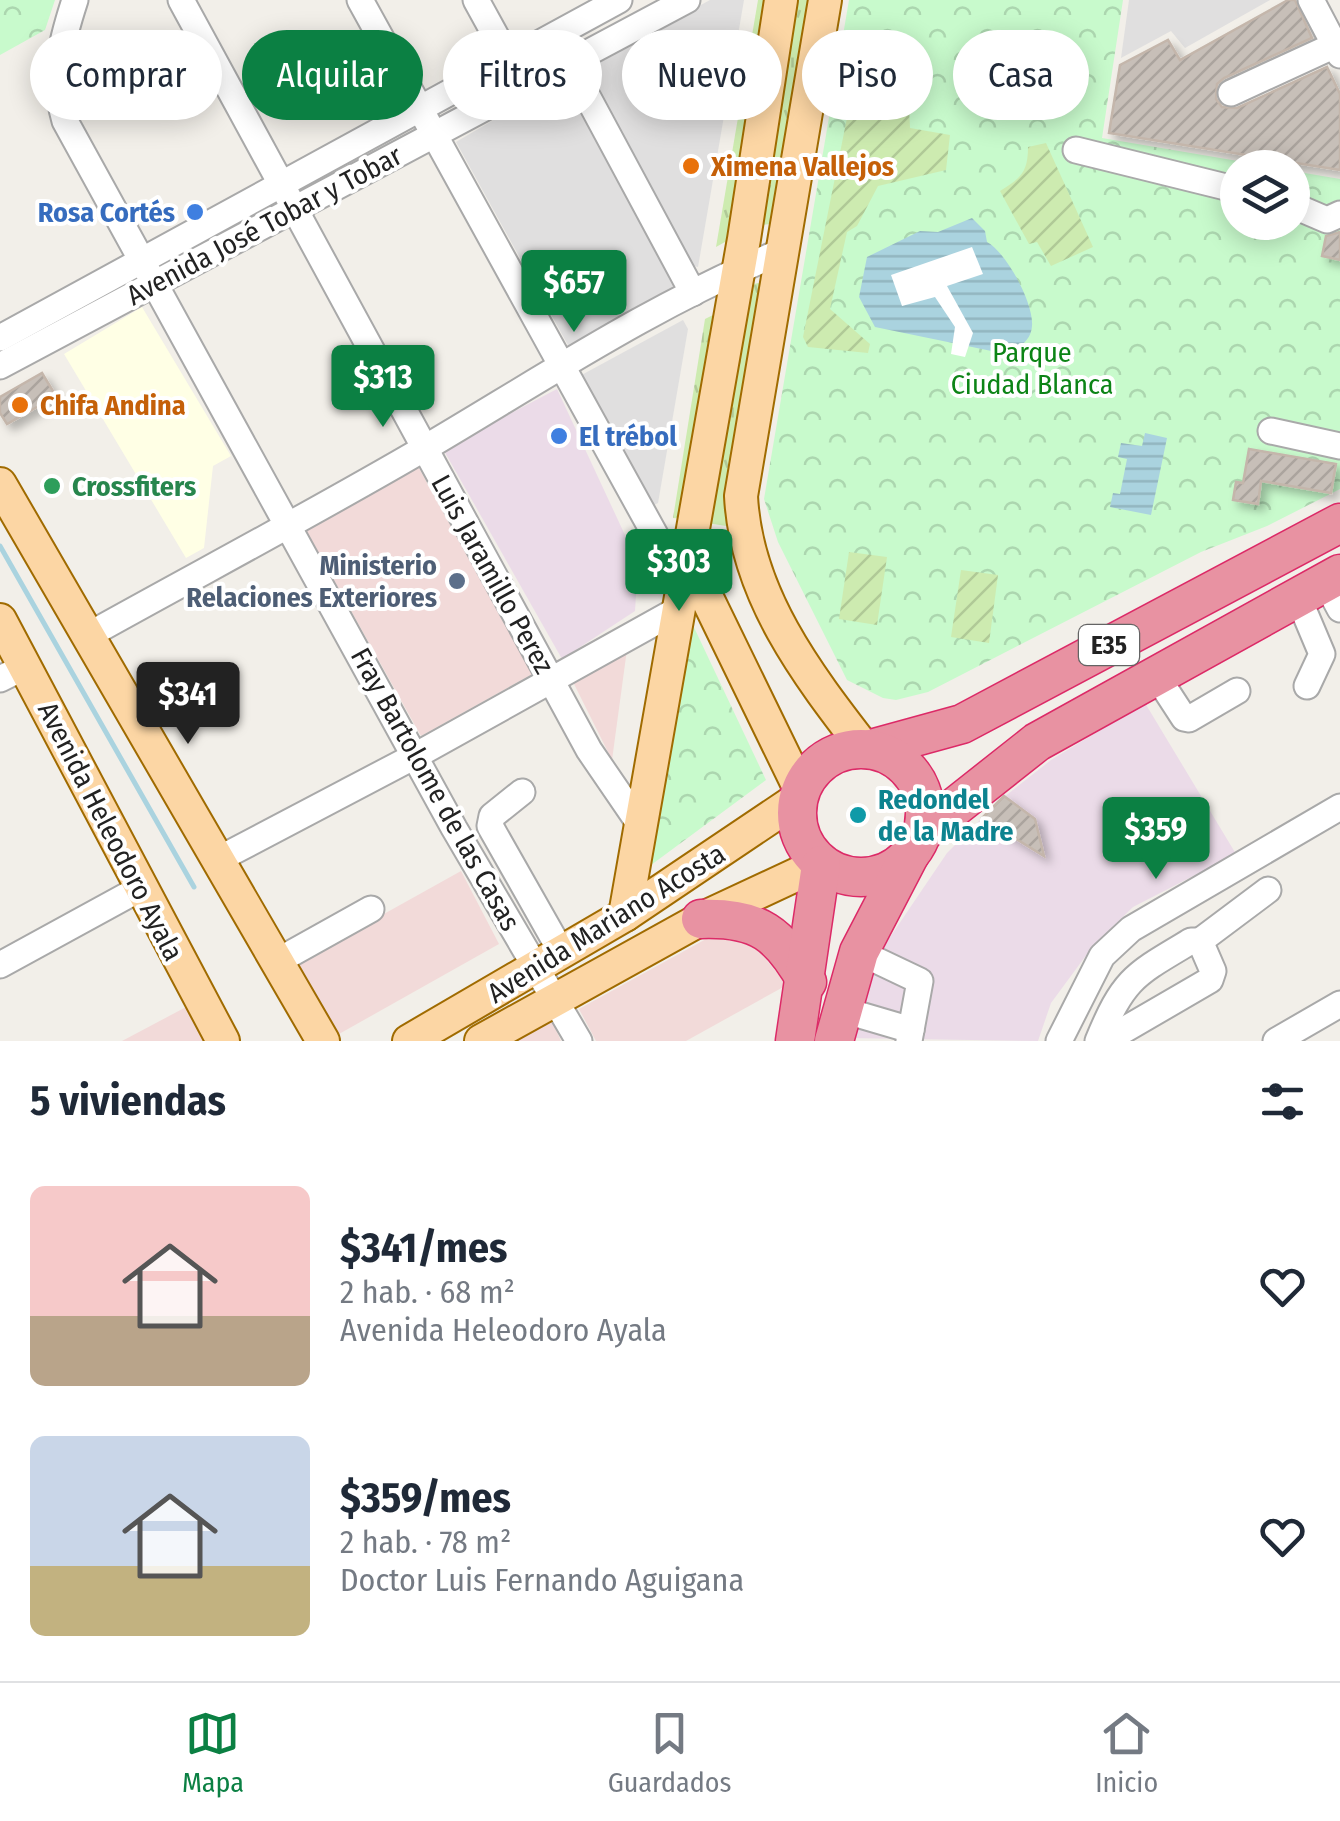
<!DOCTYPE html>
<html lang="es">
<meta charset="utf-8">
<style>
body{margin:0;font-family:"Fira Sans Condensed",sans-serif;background:#f6f6f7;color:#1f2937;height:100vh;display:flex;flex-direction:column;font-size:38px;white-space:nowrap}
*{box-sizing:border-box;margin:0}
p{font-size:32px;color:#747a83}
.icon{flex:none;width:55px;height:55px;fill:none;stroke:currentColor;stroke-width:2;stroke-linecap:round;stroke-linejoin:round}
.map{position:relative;height:1041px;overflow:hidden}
.panel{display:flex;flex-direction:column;background:#fff;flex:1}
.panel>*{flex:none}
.top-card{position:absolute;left:30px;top:30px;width:1280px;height:90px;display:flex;gap:20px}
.buttons{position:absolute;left:1220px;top:150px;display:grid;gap:20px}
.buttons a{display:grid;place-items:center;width:90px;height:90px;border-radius:50%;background:#fff;box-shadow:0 5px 25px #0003;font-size:50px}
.price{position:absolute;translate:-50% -85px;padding:0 22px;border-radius:10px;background:#0b8043;color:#fff;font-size:32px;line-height:65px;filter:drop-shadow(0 2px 5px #0008)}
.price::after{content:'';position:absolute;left:50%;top:60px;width:30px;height:22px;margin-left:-15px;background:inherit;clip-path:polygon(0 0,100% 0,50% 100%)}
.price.current{background:#222;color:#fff}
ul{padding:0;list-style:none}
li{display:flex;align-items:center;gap:30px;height:250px;padding:0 30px}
li span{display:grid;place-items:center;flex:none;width:280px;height:200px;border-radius:15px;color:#555}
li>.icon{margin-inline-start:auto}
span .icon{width:120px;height:120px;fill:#fffc;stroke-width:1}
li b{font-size:42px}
h2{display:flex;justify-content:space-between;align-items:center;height:120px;padding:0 30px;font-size:42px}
.chip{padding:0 35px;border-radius:45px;background:#fff;box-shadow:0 5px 25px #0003;font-size:35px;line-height:90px}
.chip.current{background:#0b8043;color:#fff}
.dock{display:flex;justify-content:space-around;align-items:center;height:140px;border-top:2px solid #e0e1e3;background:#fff;font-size:28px;color:#747a83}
.dock a{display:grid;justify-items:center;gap:5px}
.dock .current{color:#0b8043}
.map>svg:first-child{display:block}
.residential{fill:#e0dfdf}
.commercial{fill:#f2dad9}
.industrial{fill:#ebdbe8}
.education{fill:#ffffe5}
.grass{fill:url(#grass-tufts)}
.park{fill:url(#park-crowns)}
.garden{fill:url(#garden-furrows)}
.water{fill:url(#water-rules)}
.pier{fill:#fff}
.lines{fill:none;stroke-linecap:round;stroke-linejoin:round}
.stream{stroke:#aad3df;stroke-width:5}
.building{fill:url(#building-hatch);stroke:#c4b6ab;stroke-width:2.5;filter:url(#shadow)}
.minor-casing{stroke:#a9a9a9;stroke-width:29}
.major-casing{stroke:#a06b00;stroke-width:36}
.highway-casing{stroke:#dc2a67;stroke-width:41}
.minor{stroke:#fff;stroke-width:25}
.major{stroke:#fcd6a4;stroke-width:32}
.highway{stroke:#e892a2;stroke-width:38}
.food-dot{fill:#e8710a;stroke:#fff;stroke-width:4}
.shop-dot{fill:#3f7fe0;stroke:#fff;stroke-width:4}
.leisure-dot{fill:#2e9e5b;stroke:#fff;stroke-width:4}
.service-dot{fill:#5c6f8a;stroke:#fff;stroke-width:4}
.culture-dot{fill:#0f9aa8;stroke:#fff;stroke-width:4}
.labels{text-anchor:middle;stroke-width:8;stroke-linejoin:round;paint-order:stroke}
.shield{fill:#fff;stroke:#646464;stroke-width:2.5}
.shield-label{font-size:25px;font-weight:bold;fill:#222}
.food-label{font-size:28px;font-weight:bold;fill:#c56008;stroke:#fff;text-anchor:start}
.shop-label{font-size:28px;font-weight:bold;fill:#366cbe;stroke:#fff;text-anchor:end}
.street-label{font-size:28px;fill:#222;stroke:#fff}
.park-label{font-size:28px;fill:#0c8416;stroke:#fff}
.leisure-label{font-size:28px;font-weight:bold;fill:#27864d;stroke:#fff;text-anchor:start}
.service-label{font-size:28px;font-weight:bold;fill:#4e5e75;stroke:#fff;text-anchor:end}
.culture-label{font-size:28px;font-weight:bold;fill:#0d838f;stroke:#fff;text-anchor:start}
</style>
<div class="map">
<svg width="1340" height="1041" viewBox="0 0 1340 1041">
<defs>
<pattern id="grass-tufts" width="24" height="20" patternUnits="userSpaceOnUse" patternTransform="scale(2.5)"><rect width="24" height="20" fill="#cdebb0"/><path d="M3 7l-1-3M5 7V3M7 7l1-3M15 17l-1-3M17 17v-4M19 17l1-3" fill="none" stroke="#b0c997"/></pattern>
<pattern id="park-crowns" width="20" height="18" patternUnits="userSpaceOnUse" patternTransform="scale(2.5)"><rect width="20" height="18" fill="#c8facc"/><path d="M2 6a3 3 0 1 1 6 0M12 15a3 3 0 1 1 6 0" fill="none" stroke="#acd6af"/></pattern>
<pattern id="garden-furrows" width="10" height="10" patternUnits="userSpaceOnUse" patternTransform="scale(2.5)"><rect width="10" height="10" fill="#cdebb0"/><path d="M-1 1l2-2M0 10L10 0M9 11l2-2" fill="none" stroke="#b0c997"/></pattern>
<pattern id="water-rules" width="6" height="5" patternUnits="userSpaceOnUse" patternTransform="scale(2.5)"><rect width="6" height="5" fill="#aad3df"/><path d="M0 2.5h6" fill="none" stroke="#92b5bf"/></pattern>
<pattern id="building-hatch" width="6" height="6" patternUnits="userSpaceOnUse" patternTransform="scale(2.5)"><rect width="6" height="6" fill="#c7bfb8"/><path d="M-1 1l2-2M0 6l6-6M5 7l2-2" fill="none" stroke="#aba49e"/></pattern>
<filter id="shadow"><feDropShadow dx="6" dy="6" stdDeviation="5" flood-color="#0004"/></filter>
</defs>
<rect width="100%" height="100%" fill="#f2efe9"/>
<g class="residential">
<polygon points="710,0 744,0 698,267 689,265 582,70"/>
<polygon points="1129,0 1270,0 1185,48 1171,31 1121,58"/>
<polygon points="568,76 678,290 569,347 456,142"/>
<polygon points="683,320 688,329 658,503 648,508 576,378"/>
</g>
<g class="commercial">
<polygon points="416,463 534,673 421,736 303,525"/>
<polygon points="628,642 612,760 572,680"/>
<polygon points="461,871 499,944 339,1034 296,963"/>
<polygon points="706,939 750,940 787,985 686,1041 596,1041 579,1009"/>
<polygon points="188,1006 208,1041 122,1041"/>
<polygon points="551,1018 561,1041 511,1041"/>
</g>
<g class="industrial">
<polygon points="557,389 638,563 635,611 562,659 443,449"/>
<polygon points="1145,703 1236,854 1133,907 1093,946 1051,1003 1038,1041 847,1038 880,952 947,853 999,801 1051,760"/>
</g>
<polygon class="education" points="142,307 231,456 213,466 204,548 186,558 64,354"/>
<g class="grass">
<polygon points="758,0 775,0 734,237 716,247"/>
<polygon points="797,0 810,0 770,224 755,226"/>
<polygon points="758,283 765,287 726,526 707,523 750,285"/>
<polygon points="721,311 685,519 673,518 705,319"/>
</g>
<g class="park">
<polygon points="0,0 55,0 45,30 0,55"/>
<polygon points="849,0 1123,0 1102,138 1274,167 1238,168 1238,222 1292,222 1293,171 1340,179 1340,489 1267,526 1201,552 928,692 896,700 883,698 847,680 778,542 764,499"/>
<polygon points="691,621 766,780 647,868"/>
</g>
<g class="garden">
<polygon points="854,83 909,106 910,128 950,135 946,170 878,186 857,226 847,232 830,309 870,344 868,353 808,347 803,337"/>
<path d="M1046,143L1093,247L1051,266L1037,242L1029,244L1000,191C1021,178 1028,172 1028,147Z"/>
<polygon points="849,552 887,557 877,625 839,619"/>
<polygon points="961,570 998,575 989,643 951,637"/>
</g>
<g class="water">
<path d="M972,218L985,231L987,242C1006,252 1034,303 1032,326C1031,341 1019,348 1006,354L875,327L859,297L867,257L920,231L938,232Z"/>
<polygon points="1145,433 1167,438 1151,515 1110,507 1113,493 1120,494 1127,459 1118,457 1121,443 1142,446"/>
</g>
<polygon class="pier" points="972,247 983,274 947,286 973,333 965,357 951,354 955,327 935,297 902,306 891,275"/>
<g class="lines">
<polyline class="stream" points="0,546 194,887"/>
</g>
<g class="building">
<polygon points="1288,0 1295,0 1312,38 1224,78 1217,84 1216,99 1222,107 1237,108 1327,67 1340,94 1340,170 1109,133 1120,65 1168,40 1180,60"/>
<polygon points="1340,232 1340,260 1322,256 1326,236"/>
<polygon points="42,373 56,396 7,424 0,413 0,397"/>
<polygon points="1249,449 1336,464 1331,493 1261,481 1258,504 1233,500 1236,482 1243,483"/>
<polygon points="1004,796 1035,819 1044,856 982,818"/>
</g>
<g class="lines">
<defs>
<g id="minor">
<path d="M75,0C61,43 52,76 65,121L454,828L579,1041"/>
<polyline points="181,0 589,750 641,826"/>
<polyline points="360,0 659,542 688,559"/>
<polyline points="476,0 509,60"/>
<polyline points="1311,0 1340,55"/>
<polyline points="563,51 693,293"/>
<polyline points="1231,93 1335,45"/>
<polyline points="1076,150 1238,190"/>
<polyline points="1292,205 1327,220 1340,214"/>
<polyline points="0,338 619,0"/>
<polyline points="0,366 687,0"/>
<polyline points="1271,431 1340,446"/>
<polyline points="1325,581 1340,609"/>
<polyline points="1298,597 1322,654 1307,686"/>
<path d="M87,636C200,573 314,513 425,448C542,379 656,303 783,251"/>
<polyline points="1156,675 1184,718 1189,719 1237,691"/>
<polyline points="0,679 26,666"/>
<polyline points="522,792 492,816 490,826 562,953"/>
<polyline points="217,860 415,756 679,609"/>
<polyline points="859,952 920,981 909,1041"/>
<polyline points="276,962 371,909"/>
<polyline points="0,965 139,889"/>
<polyline points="843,1010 911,1030"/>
<polyline points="1059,1041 1102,956 1131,929 1340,807"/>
<path d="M1098,1041C1124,978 1134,975 1191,941H1200"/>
<polyline points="1105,1041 1210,980 1213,971 1200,941 1268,890"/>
<polyline points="1276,1041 1340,1004"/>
</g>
<g id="major">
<path d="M825,0L741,496C746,594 806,673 865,749"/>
<polyline points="0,484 323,1041"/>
<polyline points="688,559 801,791"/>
<polyline points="0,620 223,1041"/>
<polyline points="625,915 744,239 781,0"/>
<polyline points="409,1041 625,915 799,798"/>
<polyline points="481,1041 701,919 819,864"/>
</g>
<g id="highway">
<polyline points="871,749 962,724 1340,523"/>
<circle cx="861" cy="813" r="64"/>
<polyline points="922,833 1037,742 1340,574"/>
<path d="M701,919C759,917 780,934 807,982"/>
<polyline points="795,1041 821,865"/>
<polyline points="834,1041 859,952 910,854"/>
</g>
</defs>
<use href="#minor" class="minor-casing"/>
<use href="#major" class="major-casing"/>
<use href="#highway" class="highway-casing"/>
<use href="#minor" class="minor"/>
<use href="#major" class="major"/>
<use href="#highway" class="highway"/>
</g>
<g class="food-dot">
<circle cx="691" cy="166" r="10"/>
<circle cx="20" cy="405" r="10"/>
</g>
<g class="shop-dot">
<circle cx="195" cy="212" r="10"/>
<circle cx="559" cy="436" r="10"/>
</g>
<circle class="leisure-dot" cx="52" cy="486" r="10"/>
<circle class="service-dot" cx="457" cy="581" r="10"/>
<circle class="culture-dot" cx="858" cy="815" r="10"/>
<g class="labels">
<rect class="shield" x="1079" y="625" width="60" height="40" rx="8"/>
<g class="shield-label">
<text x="1109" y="654">E35</text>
</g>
<g class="food-label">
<text x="711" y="176">Ximena Vallejos</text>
<text x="40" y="415">Chifa Andina</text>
</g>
<g class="shop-label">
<text x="175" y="222">Rosa Cortés</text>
<text x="579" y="446" text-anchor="start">El trébol</text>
</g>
<g class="street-label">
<text transform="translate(264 225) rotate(-28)" y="10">Avenida José Tobar y Tobar</text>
<text transform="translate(493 574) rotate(61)" y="10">Luis Jaramillo Perez</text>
<text transform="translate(436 789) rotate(61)" y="10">Fray Bartolome de las Casas</text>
<text transform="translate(111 831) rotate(63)" y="10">Avenida Heleodoro Ayala</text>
<text transform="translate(606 923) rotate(-32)" y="10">Avenida Mariano Acosta</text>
</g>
<g class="park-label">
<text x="1032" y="362">Parque<tspan x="1032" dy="32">Ciudad Blanca</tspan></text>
</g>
<g class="leisure-label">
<text x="72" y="496">Crossfiters</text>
</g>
<g class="service-label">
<text x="437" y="575">Ministerio<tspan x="437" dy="32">Relaciones Exteriores</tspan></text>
</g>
<g class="culture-label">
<text x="878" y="809">Redondel<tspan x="878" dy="32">de la Madre</tspan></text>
</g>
</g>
</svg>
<div class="buttons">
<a><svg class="icon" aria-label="layers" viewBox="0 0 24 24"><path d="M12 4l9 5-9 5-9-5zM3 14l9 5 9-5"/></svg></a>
</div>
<b class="price" style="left:574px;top:335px">$657</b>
<b class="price" style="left:383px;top:430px">$313</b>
<b class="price" style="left:679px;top:614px">$303</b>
<b class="price current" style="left:188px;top:747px">$341</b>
<b class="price" style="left:1156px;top:882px">$359</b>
<div class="top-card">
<a class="chip">Comprar</a>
<a class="chip current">Alquilar</a>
<a class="chip">Filtros</a>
<a class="chip">Nuevo</a>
<a class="chip">Piso</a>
<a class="chip">Casa</a>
</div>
</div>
<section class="panel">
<h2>5 viviendas<svg class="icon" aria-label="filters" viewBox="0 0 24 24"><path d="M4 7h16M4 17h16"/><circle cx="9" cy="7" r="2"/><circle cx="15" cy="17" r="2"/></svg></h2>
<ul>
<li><span style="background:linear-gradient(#f6c9c9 65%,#b9a48a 0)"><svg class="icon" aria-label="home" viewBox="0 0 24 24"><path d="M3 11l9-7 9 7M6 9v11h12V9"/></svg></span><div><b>$341/mes</b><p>2 hab. · 68 m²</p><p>Avenida Heleodoro Ayala</p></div><svg class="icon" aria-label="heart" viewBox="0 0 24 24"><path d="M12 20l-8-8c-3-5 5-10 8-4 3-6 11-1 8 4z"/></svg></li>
<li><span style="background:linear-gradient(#c9d6e8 65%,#c2b280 0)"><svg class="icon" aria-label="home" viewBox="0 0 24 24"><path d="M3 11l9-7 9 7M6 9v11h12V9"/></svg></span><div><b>$359/mes</b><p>2 hab. · 78 m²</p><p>Doctor Luis Fernando Aguigana</p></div><svg class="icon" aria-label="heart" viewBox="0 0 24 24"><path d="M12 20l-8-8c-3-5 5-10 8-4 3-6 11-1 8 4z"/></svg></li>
</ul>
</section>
<nav class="dock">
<a class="current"><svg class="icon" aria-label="map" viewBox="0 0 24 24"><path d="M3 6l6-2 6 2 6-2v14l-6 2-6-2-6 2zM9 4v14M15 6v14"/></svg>Mapa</a>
<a><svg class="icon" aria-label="saved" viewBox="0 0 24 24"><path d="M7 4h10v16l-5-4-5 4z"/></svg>Guardados</a>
<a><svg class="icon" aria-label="home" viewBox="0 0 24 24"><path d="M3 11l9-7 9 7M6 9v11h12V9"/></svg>Inicio</a>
</nav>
